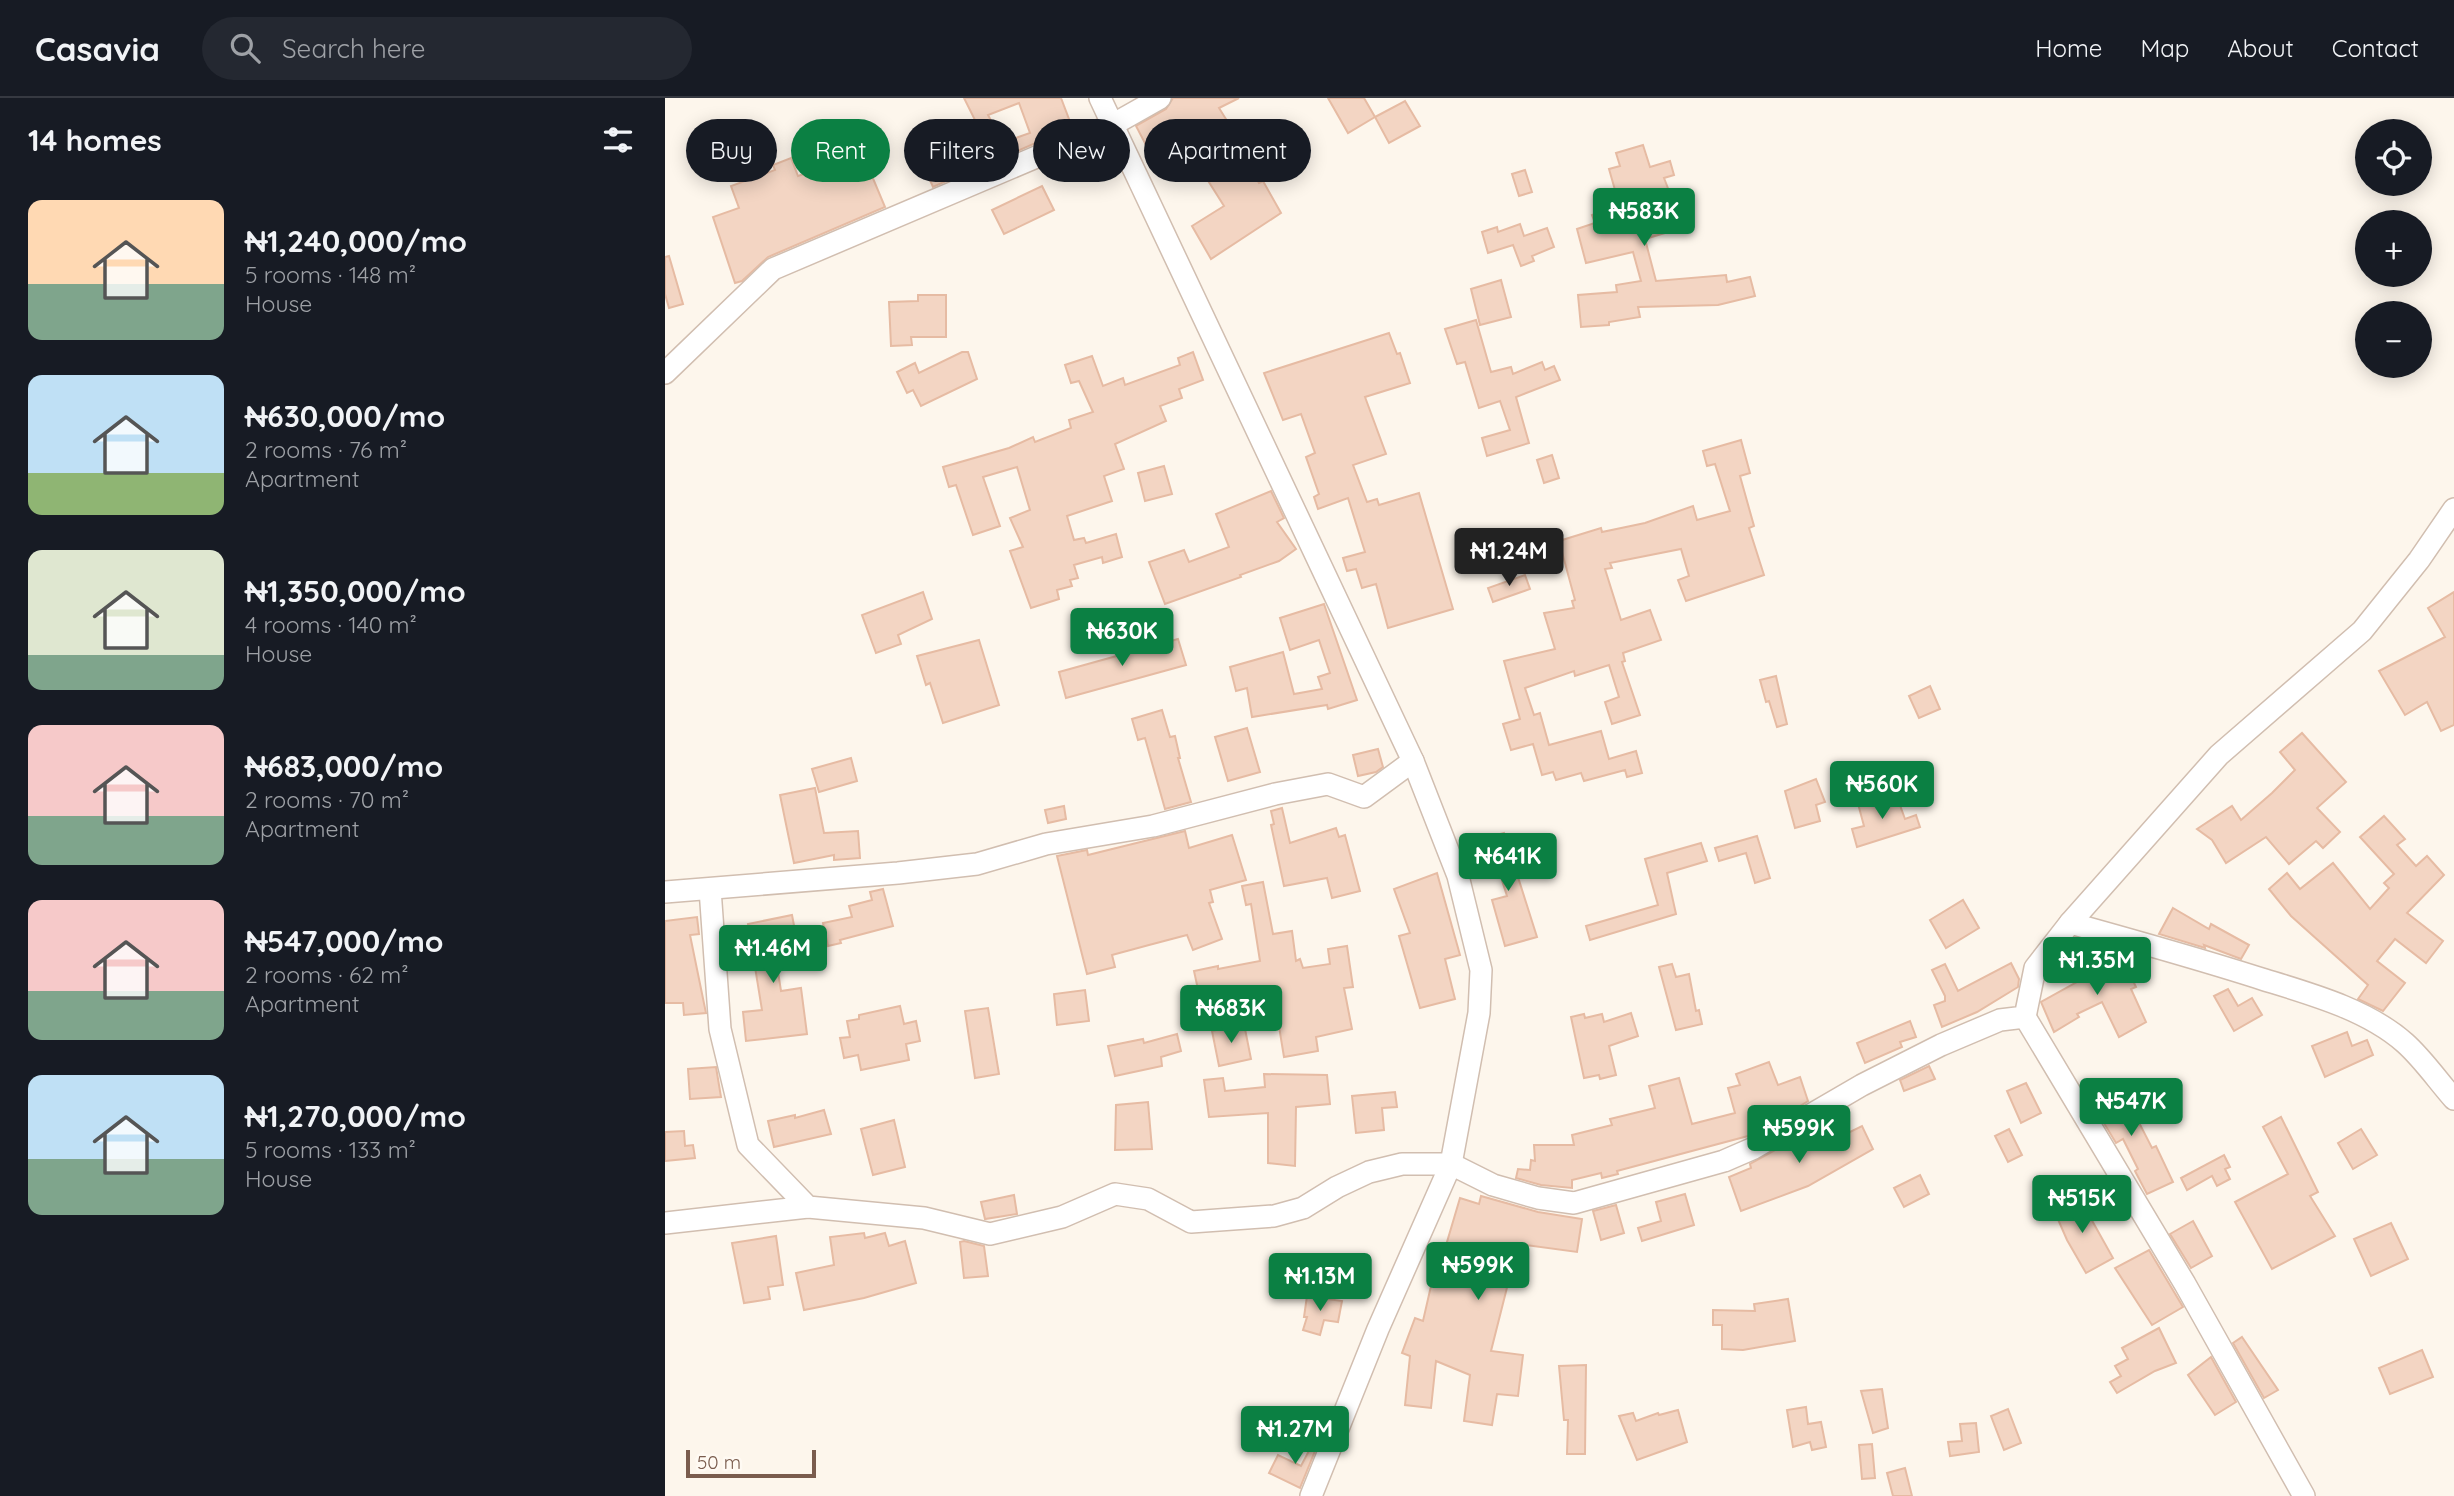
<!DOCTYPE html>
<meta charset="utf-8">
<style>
body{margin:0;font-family:Quicksand,sans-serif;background:#242831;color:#f1f3f6;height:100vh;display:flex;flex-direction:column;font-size:26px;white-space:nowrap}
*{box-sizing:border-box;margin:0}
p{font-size:23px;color:#9ea1a6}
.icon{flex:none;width:38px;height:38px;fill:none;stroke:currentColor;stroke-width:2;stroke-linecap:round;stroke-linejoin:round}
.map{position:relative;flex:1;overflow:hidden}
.side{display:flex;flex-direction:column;background:#171b24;width:665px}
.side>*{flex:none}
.hud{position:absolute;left:21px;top:21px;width:665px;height:63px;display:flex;gap:14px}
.controls{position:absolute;left:1690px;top:21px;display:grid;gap:14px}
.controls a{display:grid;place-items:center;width:77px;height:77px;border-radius:50%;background:#171b24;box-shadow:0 4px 18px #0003;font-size:35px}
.scale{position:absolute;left:21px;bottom:18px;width:130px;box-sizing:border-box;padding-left:7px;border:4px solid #7a5c4d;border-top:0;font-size:19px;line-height:24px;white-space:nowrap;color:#7a5c4d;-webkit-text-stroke:5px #fffaf3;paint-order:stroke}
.price{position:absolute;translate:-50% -60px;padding:0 16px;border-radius:7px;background:#0b8043;color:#fff;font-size:23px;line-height:46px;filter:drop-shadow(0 2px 4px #0008)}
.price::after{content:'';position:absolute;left:50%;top:42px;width:21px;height:16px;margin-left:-10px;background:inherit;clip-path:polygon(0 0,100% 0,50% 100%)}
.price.active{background:#222;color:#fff}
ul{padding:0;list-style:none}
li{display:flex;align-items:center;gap:21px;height:175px;padding:0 28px}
li span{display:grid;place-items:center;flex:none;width:196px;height:140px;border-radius:14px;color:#555}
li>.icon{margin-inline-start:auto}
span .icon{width:84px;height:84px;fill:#fffc;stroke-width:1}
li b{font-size:30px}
h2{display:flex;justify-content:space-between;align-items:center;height:84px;padding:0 28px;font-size:30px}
.tag{padding:0 24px;border-radius:32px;background:#171b24;box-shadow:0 4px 18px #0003;font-size:24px;line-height:63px}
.tag.active{background:#0b8043;color:#fff}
header{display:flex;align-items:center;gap:42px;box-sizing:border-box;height:98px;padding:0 35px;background:#171b24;border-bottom:2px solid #363941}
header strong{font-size:33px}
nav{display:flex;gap:38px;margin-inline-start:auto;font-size:24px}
.search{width:490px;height:63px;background:#242831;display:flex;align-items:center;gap:18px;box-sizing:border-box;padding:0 24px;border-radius:38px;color:#9ea1a6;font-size:26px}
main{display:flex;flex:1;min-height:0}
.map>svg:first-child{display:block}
.building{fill:#f3d5c3;stroke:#e6bba3;stroke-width:2}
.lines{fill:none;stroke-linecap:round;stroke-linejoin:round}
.minor-casing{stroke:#d1beb0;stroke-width:24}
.minor{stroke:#fff;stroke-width:21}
</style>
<header>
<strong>Casavia</strong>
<div class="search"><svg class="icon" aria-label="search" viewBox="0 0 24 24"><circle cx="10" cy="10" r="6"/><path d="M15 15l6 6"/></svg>Search here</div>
<nav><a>Home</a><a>Map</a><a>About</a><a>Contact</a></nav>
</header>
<main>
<section class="side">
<h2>14 homes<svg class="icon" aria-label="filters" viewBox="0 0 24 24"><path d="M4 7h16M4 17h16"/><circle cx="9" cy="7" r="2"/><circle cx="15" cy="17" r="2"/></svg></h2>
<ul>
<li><span style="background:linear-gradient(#ffd9b3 60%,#7fa58c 0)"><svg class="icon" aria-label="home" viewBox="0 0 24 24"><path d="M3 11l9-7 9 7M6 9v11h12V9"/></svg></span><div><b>₦1,240,000/mo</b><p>5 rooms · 148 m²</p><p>House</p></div></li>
<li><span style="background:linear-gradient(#bfe0f5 70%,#8fb573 0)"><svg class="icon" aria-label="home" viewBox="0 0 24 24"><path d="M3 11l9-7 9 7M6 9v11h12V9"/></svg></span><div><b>₦630,000/mo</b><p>2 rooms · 76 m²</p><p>Apartment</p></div></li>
<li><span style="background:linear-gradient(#dfe7d0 75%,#7fa58c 0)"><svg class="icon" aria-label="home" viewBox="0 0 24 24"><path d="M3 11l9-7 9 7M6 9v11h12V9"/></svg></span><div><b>₦1,350,000/mo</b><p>4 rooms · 140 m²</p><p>House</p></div></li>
<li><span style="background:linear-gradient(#f6c9c9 65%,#7fa58c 0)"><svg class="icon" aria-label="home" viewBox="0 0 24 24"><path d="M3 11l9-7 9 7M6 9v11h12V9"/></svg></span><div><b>₦683,000/mo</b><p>2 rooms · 70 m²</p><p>Apartment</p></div></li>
<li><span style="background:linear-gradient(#f6c9c9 65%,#7fa58c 0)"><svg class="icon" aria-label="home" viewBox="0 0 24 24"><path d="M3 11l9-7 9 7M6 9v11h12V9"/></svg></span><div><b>₦547,000/mo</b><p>2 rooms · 62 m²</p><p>Apartment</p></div></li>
<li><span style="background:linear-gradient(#bfe0f5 60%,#7fa58c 0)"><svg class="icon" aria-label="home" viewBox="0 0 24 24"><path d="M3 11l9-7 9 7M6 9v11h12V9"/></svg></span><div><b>₦1,270,000/mo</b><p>5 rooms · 133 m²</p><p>House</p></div></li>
</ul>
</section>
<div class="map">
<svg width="1789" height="1398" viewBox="0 0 1789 1398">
<rect width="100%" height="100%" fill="#fdf6ec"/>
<g class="building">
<polygon points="299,0 396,0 407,29 350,54 345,42 365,35 354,5 323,17 344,55 268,89 261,73 285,64 278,49 314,30"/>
<polygon points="508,0 574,0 554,10 576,45 571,49 594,85 598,83 616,115 546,161 527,128 559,108 542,81 547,78 519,31 483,51 471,28 501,11"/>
<polygon points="663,0 699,0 710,19 683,35"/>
<polygon points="740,3 755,28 724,45 710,19"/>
<polygon points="978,47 985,69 1005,63 1009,77 999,80 1011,111 1007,113 1013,131 980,141 991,183 1061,177 1062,184 1085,179 1090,198 1053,207 973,209 975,219 944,224 944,227 916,229 913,197 952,194 951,187 976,183 968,154 921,165 912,131 930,125 927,117 954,106 944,71 955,68 951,55"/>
<polygon points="126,60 133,78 157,70 160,80 199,66 204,79 207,78 220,109 103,159 77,183 70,185 48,119 74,110 66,88 110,72 108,67"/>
<polygon points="860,72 867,94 854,98 847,76"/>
<polygon points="377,88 389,112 339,136 327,112"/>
<polygon points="855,126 859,138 882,130 889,149 867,158 869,163 856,168 848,147 823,155 817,134 832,129 833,134"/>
<polygon points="4,158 18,206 4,210 0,196 0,159"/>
<polygon points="836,182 846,219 815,227 806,191"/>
<polygon points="253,197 281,197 281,239 246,239 247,247 226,248 224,204 253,203"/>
<polygon points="811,222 826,274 846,269 848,276 877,264 880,272 889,268 895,282 851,299 864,345 822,358 817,340 845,332 835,303 814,310 800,264 792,266 780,231"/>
<polygon points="724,235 732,256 735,255 745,285 700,299 721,356 688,367 702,404 712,401 714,407 754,395 788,511 723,530 711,486 697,490 691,471 682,473 678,460 700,454 683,400 653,411 649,399 654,396 641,359 650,355 636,316 618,322 599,275"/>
<polygon points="297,254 303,254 312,281 256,308 248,292 242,295 232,274 250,265 254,275"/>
<polygon points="528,254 538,282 514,291 517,300 495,308 501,323 450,346 459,371 439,378 447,403 402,418 409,442 419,440 421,445 451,436 457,459 438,465 437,459 409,467 413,480 405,482 407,488 392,492 394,501 366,510 345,453 358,449 345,420 365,412 352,369 318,379 335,428 308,437 291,387 284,389 278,369 344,350 368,339 370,344 406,330 404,322 428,314 414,283 406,285 400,267 427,258 438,288 458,280 460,287 515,267 513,260"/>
<polygon points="1076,342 1085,375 1075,378 1089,428 1084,430 1099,477 1021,503 1013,482 1024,478 1016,451 945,465 947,470 940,471 956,522 985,512 996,542 958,555 960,563 957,564 975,617 947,626 940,604 954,599 944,567 910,578 909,573 860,590 869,617 875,615 884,647 936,633 944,661 971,653 977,675 962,679 960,672 919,683 916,675 891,682 888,674 877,677 868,646 846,652 838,626 855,621 839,563 890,551 879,515 909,510 907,503 910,502 894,443 936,430 937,434 980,425 1028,408 1032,422 1065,413 1050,366 1042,368 1038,353"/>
<polygon points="887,357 894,380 879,385 872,362"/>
<polygon points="499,368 507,396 480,403 473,375"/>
<polygon points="606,393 619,420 612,424 631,451 614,463 575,477 576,479 500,506 484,464 519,452 524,464 564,449 551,416"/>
<polygon points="860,477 865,491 828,504 823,490"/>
<polygon points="258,494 267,521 233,537 236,546 211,555 197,517"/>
<polygon points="1789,494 1789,627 1776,633 1762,604 1740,617 1714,573 1780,539 1763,510"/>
<polygon points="659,506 692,602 663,611 662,607 587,619 582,590 571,593 565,569 618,554 629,596 657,591 653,579 665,575 654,542 625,552 615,520"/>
<polygon points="513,541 521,567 401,600 394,574"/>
<polygon points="314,542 334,607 278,625 265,585 261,587 252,558"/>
<polygon points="1111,578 1122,626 1112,629 1104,603 1101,604 1095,582"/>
<polygon points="1265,588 1275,611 1254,620 1244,598"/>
<polygon points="497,612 505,639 510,638 515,660 513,660 526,704 500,711 480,640 473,642 467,621"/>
<polygon points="582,630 595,674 563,683 550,639"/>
<polygon points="1637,635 1681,684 1652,710 1675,734 1658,750 1651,743 1624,766 1601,739 1561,765 1547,742 1532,731 1567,708 1576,722 1607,695 1630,672 1615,654"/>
<polygon points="713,651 718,669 711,674 693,678 688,657"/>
<polygon points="186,660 192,683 154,694 147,671"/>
<polygon points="1151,681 1160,704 1151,707 1155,723 1130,730 1120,693"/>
<polygon points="150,690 159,735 193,733 195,760 169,762 169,757 129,765 115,697"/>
<polygon points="1209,698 1211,707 1232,699 1240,721 1251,717 1255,729 1192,749 1187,731 1199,728 1192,702"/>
<polygon points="399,708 401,721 383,725 380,712"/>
<polygon points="617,710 625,745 671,730 674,739 680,737 695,793 667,800 662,780 619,788 606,727 609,726 606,713"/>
<polygon points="1719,718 1740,741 1732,747 1751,768 1762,758 1779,777 1742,815 1778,843 1761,865 1730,841 1712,863 1740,885 1718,913 1693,901 1703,887 1626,818 1604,791 1622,775 1635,791 1668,765 1705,811 1724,790 1719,785 1729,776 1695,739"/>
<polygon points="520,733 524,750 567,737 581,782 545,792 548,804 544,805 557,841 528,852 522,837 484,847 447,857 450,869 422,876 392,758 422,752 423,757"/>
<polygon points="839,735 872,839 840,848 827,802 842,798 831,764 809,771 805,757 827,751 824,739"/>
<polygon points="1092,738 1105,780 1090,785 1081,755 1054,763 1050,750"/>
<polygon points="1036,745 1042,763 1002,775 1011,816 925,842 921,828 993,807 980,761"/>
<polygon points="772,775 795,857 780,861 790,901 755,910 734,838 745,835 729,791"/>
<polygon points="598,784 608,836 627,833 631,863 635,861 638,870 665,866 663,851 682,848 688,889 679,890 687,931 651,939 653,953 619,959 609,898 573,902 572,889 534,896 529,873 553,868 553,871 595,863 586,806 581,807 577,788"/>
<polygon points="218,791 228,828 175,842 176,845 163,848 158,825 187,819 184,808 207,802 205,794"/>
<polygon points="1298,802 1314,830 1281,850 1265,822"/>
<polygon points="1508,810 1544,831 1546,826 1584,847 1576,861 1539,847 1540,850 1494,836"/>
<polygon points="127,817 132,843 109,848 116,893 136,890 142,936 81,943 78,914 97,912 83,826"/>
<polygon points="32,819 34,836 25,837 41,915 19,917 18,905 0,905 0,823"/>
<polygon points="1435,855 1441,872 1459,864 1471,889 1466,891 1481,924 1454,939 1437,904 1412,916 1414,919 1389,934 1376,904 1419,880 1412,867"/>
<polygon points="1346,865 1354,881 1353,889 1312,914 1277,929 1269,907 1280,903 1280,898 1267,872 1280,866 1293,893"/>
<polygon points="1007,866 1011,879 1024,876 1031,913 1034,912 1037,926 1011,932 994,869"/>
<polygon points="1563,891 1573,908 1587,900 1597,917 1569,933 1549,898"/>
<polygon points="420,892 424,923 392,927 389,896"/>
<polygon points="235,908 239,926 251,923 255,943 241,946 244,962 196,972 193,957 179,960 175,940 185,939 182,923 194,921 194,917"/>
<polygon points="323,910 334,976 310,980 300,913"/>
<polygon points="966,915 973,938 944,948 951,977 935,981 934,977 919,980 906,919 919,916 920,920 937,916 939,924"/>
<polygon points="1245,923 1251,939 1235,944 1237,949 1200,965 1192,945"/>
<polygon points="579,926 586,961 554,968 547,933"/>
<polygon points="1682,934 1687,948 1702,942 1708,957 1660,979 1647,948"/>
<polygon points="512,936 516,953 496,959 497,968 450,978 443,948 478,941 479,945"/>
<polygon points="1104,964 1113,987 1135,979 1143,1003 1127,1013 1087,1027 1089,1035 1083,1038 952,1073 953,1076 937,1080 936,1075 907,1082 907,1090 876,1087 851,1080 853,1071 865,1072 866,1062 870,1063 869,1047 909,1047 907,1037 947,1027 945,1021 990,1010 984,988 1014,980 1027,1026 1070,1015 1063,990 1075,987 1071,976"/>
<polygon points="1264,968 1270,981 1239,993 1235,982"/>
<polygon points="51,969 56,999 25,1001 23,971"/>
<polygon points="599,976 662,977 665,1006 631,1009 630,1068 603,1065 603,1015 544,1019 539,982 558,980 560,993 600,989"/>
<polygon points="1436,982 1447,1009 1462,1001 1487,1050 1491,1048 1508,1084 1482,1096 1470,1073 1473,1071 1458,1041 1451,1045 1422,997 1419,988"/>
<polygon points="1361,985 1376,1015 1356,1025 1342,993"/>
<polygon points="730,994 732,1009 717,1010 719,1032 691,1035 687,998"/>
<polygon points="483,1004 487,1051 450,1052 451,1007"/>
<polygon points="159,1012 166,1036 109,1049 103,1023 130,1017 130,1020"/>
<polygon points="1616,1019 1653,1094 1645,1098 1670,1138 1607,1171 1570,1104 1623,1076 1598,1029"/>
<polygon points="229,1022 240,1069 208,1077 196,1031"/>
<polygon points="1175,1024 1181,1036 1197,1028 1208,1051 1143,1088 1076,1113 1064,1079 1086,1070 1085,1066 1148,1031 1152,1036"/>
<polygon points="1344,1031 1357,1057 1343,1064 1330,1038"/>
<polygon points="1696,1031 1712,1057 1688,1071 1673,1045"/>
<polygon points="19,1033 20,1048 28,1047 30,1060 0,1063 0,1034"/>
<polygon points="1559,1057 1565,1069 1560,1071 1565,1081 1552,1088 1547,1078 1522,1092 1516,1080"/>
<polygon points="1255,1077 1264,1096 1239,1109 1229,1090"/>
<polygon points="1020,1096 1029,1127 977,1143 973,1130 996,1123 991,1104"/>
<polygon points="349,1097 352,1116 320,1121 316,1104"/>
<polygon points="1397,1097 1405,1114 1420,1110 1448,1160 1421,1175 1402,1142 1385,1103"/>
<polygon points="816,1098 873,1114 917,1121 912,1154 853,1146 826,1253 858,1257 853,1298 832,1296 827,1327 799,1323 805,1277 771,1263 766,1310 740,1307 745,1258 737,1255 750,1220 758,1223 774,1153 779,1154 795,1100 814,1106"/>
<polygon points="951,1107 959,1135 936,1142 928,1113"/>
<polygon points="1528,1123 1547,1158 1526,1170 1505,1136"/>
<polygon points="1726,1125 1743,1161 1706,1178 1689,1141"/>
<polygon points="199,1135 200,1140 220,1135 224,1148 240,1143 251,1185 199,1200 139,1212 131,1175 169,1167 165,1139"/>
<polygon points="111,1138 118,1187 103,1189 105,1201 79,1205 67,1145"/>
<polygon points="299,1143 319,1148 323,1178 299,1180 295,1144"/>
<polygon points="1484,1152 1518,1209 1487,1227 1450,1170"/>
<polygon points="642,1198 677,1203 673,1224 659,1222 655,1237 638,1232 642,1219 639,1219"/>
<polygon points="1123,1201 1130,1243 1078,1252 1057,1251 1057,1227 1048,1227 1048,1212 1090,1213 1089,1206"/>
<polygon points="1494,1230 1511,1265 1490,1273 1452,1295 1445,1284 1456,1278 1450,1268 1463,1261 1457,1250"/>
<polygon points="1577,1239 1613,1292 1599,1300 1568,1245"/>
<polygon points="1757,1252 1768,1279 1725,1296 1714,1270"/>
<polygon points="1546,1259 1571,1304 1550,1317 1523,1277"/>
<polygon points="921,1267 920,1356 902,1356 903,1322 899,1322 894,1268"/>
<polygon points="1217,1291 1223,1330 1208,1335 1196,1293"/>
<polygon points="1141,1309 1143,1326 1156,1324 1161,1349 1147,1352 1145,1344 1128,1349 1122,1312"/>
<polygon points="1343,1311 1356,1345 1339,1352 1326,1318"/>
<polygon points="1013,1312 1022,1344 972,1362 954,1318 968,1315 971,1323 993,1315 994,1317"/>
<polygon points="1311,1325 1314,1354 1285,1358 1283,1344 1297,1343 1295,1326"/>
<polygon points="656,1330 659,1331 635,1390 604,1375 613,1357 636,1368"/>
<polygon points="1207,1346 1210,1380 1197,1381 1194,1347"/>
<polygon points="1240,1370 1247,1398 1228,1398 1222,1375"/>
</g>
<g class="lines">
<defs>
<g id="minor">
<polyline points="0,275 108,171 449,26 495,0"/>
<polyline points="45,791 55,931 83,1047 143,1109 259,1120 325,1136 397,1119 450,1096 483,1101 526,1124 609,1118 638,1110 672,1089 704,1074 737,1066 786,1066 814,915 816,872 793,778 748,663 435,0"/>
<polyline points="0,794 233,775 312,766 381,746 488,728 610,696 663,686 699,699 748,663"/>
<polyline points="1405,825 1554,657 1697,533 1754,462 1789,411"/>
<polyline points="1360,919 1520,1186 1639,1398"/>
<polyline points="0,1125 143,1109"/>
<path d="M646,1398L713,1231L786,1066L828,1087L873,1100L909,1105L1059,1063L1089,1050L1197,987L1276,947L1335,922L1360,919L1370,870L1405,825C1470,843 1535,861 1600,882C1646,896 1703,912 1740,945C1758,961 1773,983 1789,1001"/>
</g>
</defs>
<use href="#minor" class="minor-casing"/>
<use href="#minor" class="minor"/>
</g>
</svg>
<div class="controls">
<a><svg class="icon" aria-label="locate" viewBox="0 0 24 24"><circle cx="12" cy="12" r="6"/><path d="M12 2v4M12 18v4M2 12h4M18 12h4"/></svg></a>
<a>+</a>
<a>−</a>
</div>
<div class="scale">50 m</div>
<b class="price" style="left:979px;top:150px">₦583K</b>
<b class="price active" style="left:844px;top:490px">₦1.24M</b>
<b class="price" style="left:457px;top:570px">₦630K</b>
<b class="price" style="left:1217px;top:723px">₦560K</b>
<b class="price" style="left:843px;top:795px">₦641K</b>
<b class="price" style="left:108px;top:887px">₦1.46M</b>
<b class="price" style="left:1432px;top:899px">₦1.35M</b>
<b class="price" style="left:566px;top:947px">₦683K</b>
<b class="price" style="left:1466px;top:1040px">₦547K</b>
<b class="price" style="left:1134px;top:1067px">₦599K</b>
<b class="price" style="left:1417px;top:1137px">₦515K</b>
<b class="price" style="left:813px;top:1204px">₦599K</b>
<b class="price" style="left:655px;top:1215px">₦1.13M</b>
<b class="price" style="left:630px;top:1368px">₦1.27M</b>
<div class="hud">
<a class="tag">Buy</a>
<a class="tag active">Rent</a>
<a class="tag">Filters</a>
<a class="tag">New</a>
<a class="tag">Apartment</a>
</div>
</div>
</main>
